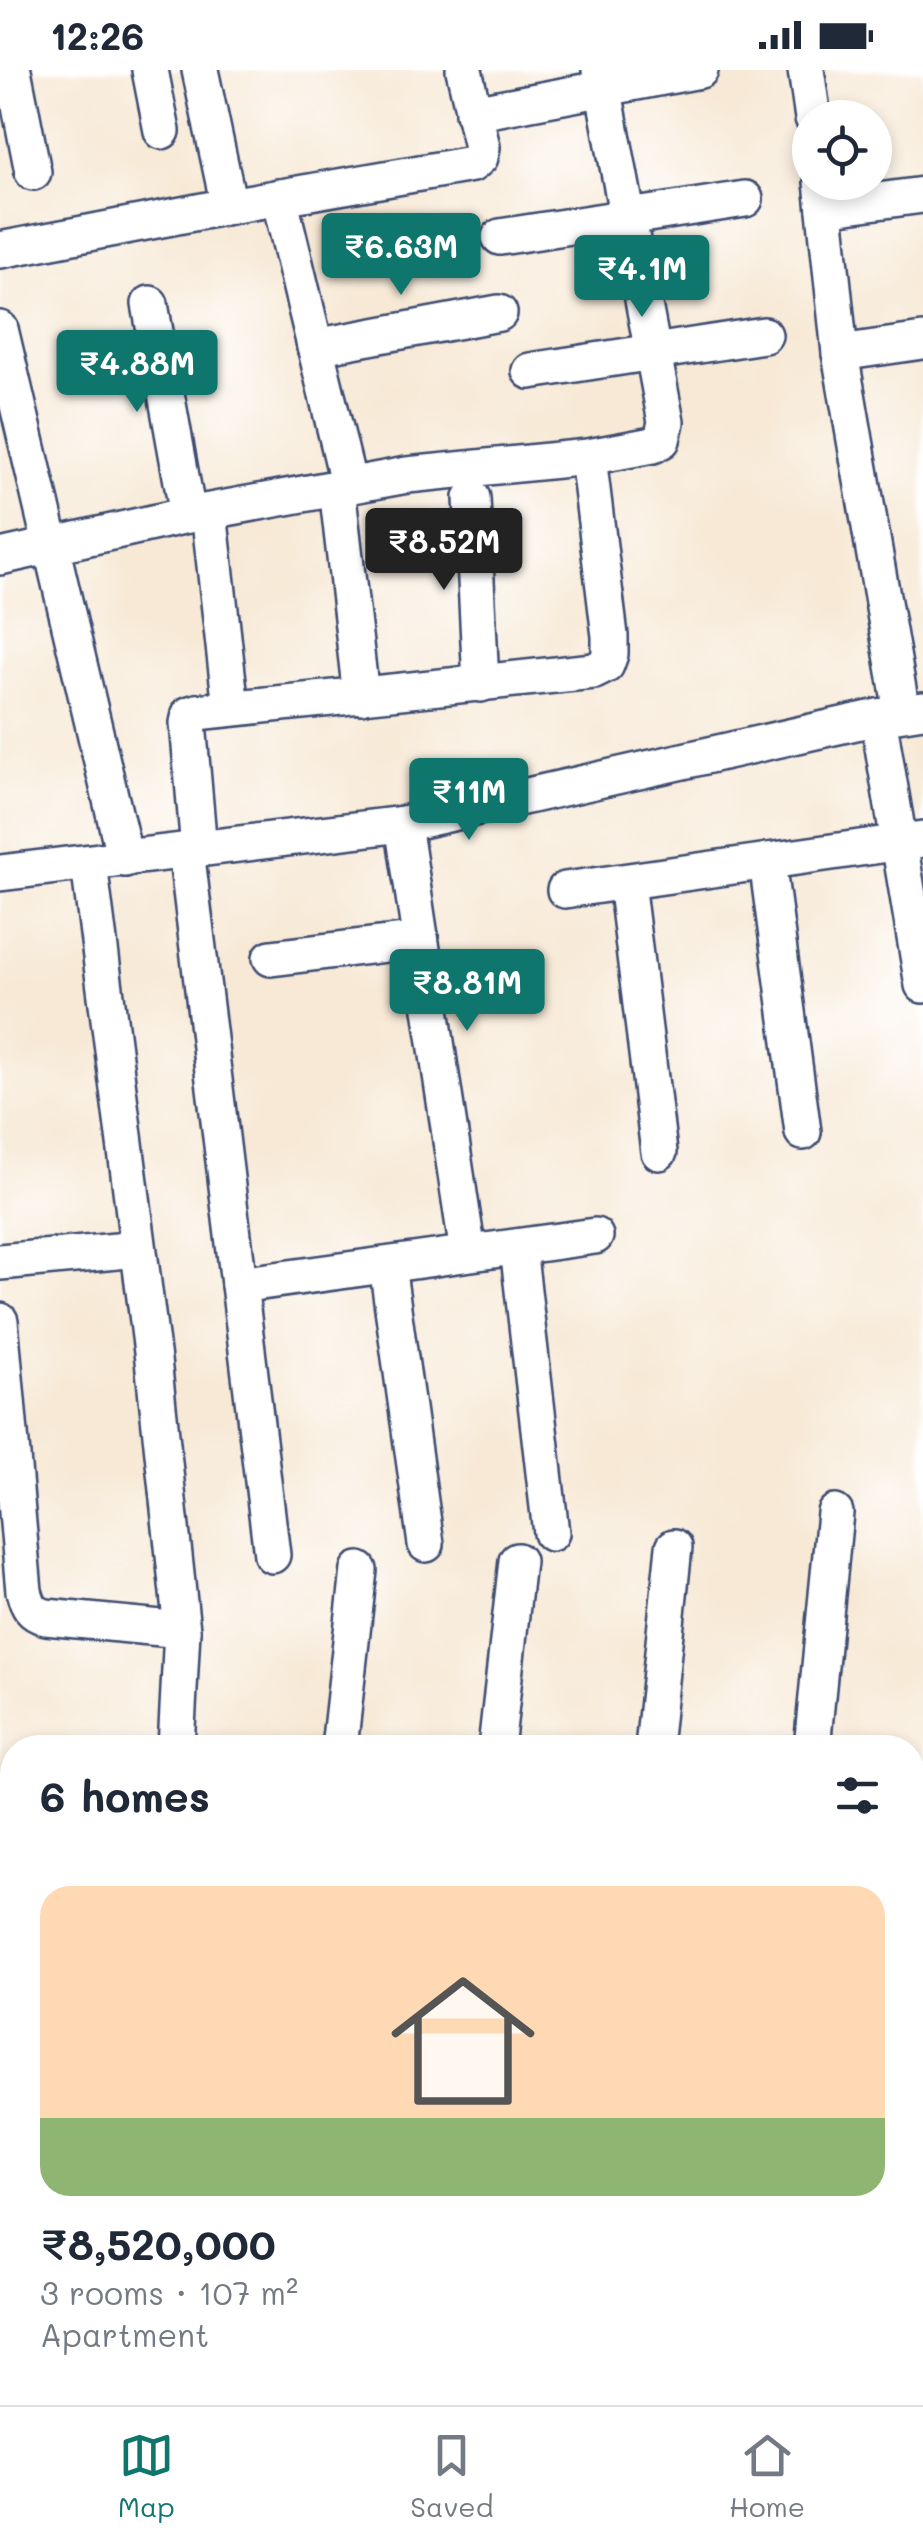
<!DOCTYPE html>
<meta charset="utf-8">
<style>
body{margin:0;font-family:Mali,sans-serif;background:#f2f2f3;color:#1f2937;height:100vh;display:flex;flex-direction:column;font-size:38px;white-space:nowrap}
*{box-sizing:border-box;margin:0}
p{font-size:32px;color:#747a83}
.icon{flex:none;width:55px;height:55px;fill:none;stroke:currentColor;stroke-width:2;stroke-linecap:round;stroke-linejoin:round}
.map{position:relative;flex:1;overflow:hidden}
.drawer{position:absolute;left:0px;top:1665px;width:925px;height:670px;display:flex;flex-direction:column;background:#fff;border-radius:40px 40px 0 0;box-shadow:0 5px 15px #0003}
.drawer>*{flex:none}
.tools{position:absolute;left:792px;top:30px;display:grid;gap:20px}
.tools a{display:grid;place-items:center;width:100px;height:100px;border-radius:50%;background:#fff;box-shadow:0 5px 15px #0003;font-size:50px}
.price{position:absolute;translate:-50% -85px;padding:0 22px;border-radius:10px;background:#0f766e;color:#fff;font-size:32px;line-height:65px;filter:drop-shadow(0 2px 5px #0008)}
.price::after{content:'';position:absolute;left:50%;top:60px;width:30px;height:22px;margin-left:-15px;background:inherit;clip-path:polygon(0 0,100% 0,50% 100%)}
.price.selected{background:#222;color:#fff}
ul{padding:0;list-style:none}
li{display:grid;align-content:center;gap:20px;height:530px;padding:0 40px}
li+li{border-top:2px solid #e0e1e3}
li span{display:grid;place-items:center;height:310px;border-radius:30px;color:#555}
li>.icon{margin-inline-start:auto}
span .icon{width:180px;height:180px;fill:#fffc;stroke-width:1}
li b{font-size:42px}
h2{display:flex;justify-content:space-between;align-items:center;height:120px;padding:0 40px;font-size:42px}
.status{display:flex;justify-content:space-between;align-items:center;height:70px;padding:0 50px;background:#fff;direction:ltr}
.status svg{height:28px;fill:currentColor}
.tabs{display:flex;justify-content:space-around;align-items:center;height:140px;border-top:2px solid #e0e1e3;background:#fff;font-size:28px;color:#747a83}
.tabs a{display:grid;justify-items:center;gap:5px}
.tabs .selected{color:#0f766e}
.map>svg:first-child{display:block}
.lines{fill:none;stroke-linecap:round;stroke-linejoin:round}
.minor-casing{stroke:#3c4b70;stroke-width:40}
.tertiary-casing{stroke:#3c4b70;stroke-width:48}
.minor{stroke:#fff;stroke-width:35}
.tertiary{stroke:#fff;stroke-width:42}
.rail-casing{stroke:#1b2f5e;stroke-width:11}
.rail{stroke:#fff;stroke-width:8;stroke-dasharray:22;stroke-linecap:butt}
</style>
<div class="status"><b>12:26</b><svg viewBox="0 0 49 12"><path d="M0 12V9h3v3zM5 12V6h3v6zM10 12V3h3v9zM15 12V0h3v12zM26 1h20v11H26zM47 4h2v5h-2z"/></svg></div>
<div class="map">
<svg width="923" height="2335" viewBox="0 0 923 2335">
<rect width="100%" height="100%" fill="#fff"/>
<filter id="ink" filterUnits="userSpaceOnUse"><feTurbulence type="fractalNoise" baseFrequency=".01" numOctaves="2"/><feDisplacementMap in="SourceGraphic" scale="20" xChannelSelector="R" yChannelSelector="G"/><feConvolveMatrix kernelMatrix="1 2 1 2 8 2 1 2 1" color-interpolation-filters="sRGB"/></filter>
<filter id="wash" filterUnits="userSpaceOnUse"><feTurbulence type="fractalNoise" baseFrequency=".0048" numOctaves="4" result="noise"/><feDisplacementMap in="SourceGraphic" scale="40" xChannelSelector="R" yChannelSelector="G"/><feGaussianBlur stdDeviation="2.25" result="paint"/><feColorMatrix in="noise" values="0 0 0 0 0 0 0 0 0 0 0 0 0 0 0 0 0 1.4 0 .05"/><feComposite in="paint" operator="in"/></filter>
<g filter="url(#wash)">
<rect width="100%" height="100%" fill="#f7e9d6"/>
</g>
<g filter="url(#ink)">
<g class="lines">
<defs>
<g id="minor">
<polyline points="13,0 33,102"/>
<polyline points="150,0 162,61"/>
<polyline points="806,0 813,48"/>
<polyline points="473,43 700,0"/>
<polyline points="822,112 840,283 902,642"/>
<polyline points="279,127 349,416"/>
<polyline points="229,136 472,94 480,87 482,77 464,0"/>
<polyline points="825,138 923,125"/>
<polyline points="500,167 745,129"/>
<polyline points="0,180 229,136 200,0"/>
<polyline points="150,234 188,445"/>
<polyline points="0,259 125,789"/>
<polyline points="315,277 499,243"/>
<polyline points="840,283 923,271"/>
<polyline points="530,301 764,265"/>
<polyline points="337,418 361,626"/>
<polyline points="472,428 481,614"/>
<polyline points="209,442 231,638"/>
<polyline points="0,487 188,445 407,405 588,387 653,375 662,370 666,352 600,0"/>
<polyline points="878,647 923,915"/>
<polyline points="403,754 468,1183"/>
<polyline points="199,779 188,653 190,644 197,642 594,601 606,595 610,584 610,566 588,387"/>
<polyline points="186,780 272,1485"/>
<polyline points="767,791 803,1062"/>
<polyline points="89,794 153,1290 182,1560 176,1678"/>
<polyline points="0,803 403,754 878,647 923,640"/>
<polyline points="626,812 659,1082"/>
<polyline points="565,820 923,769"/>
<polyline points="271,888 420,870"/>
<polyline points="518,1177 551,1463"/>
<polyline points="0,1192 138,1179"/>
<polyline points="387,1195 426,1474"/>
<polyline points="239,1215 595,1166"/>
<path d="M0,1251L24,1521C28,1536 31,1543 46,1547L182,1560"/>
<polyline points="339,1678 359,1500"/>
<polyline points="496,1678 517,1491"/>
<polyline points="653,1678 674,1477"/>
<polyline points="812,1678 835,1443"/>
<polyline points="0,2255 12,2255"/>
<polyline points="61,2333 239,2322"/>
</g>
<g id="tertiary">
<polyline points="0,1761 12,1763"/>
<polyline points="0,1818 12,1819"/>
<polyline points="912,1865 923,1866"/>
<polyline points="912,1918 923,1919"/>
</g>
</defs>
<use href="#minor" class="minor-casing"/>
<use href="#tertiary" class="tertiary-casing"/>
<use href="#minor" class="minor"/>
<use href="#tertiary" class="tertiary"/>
<defs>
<g id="rail">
<polyline points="0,1865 12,1866"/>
<polyline points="0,1897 12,1899"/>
<polyline points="912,1975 923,1976"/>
<polyline points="0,1983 12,1985"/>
<polyline points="912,2006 923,2007"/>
<polyline points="0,2017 12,2018"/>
<polyline points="912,2110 923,2112"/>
<polyline points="912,2144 923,2145"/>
</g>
</defs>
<use href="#rail" class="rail-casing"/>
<use href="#rail" class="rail"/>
</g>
</g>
</svg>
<div class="tools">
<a><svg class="icon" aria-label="locate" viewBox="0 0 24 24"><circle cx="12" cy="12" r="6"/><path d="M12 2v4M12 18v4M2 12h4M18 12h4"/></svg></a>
</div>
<b class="price" style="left:401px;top:228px">₹6.63M</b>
<b class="price" style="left:642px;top:250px">₹4.1M</b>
<b class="price" style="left:137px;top:345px">₹4.88M</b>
<b class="price selected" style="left:444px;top:523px">₹8.52M</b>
<b class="price" style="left:469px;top:773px">₹11M</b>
<b class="price" style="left:467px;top:964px">₹8.81M</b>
<section class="drawer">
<h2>6 homes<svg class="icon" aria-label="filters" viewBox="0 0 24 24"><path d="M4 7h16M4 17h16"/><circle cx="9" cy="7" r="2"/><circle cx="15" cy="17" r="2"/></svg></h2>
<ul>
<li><span style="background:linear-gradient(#ffd9b3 75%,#8fb573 0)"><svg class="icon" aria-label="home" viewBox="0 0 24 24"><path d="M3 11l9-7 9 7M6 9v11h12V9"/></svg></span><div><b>₹8,520,000</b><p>3 rooms · 107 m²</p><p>Apartment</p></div></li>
</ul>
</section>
</div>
<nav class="tabs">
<a class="selected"><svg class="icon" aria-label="map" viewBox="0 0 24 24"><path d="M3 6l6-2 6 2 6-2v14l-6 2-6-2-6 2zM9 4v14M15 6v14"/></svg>Map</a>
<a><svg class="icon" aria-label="saved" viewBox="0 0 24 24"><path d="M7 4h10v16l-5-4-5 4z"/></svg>Saved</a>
<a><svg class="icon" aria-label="home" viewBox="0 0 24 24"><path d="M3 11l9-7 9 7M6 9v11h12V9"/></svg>Home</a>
</nav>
